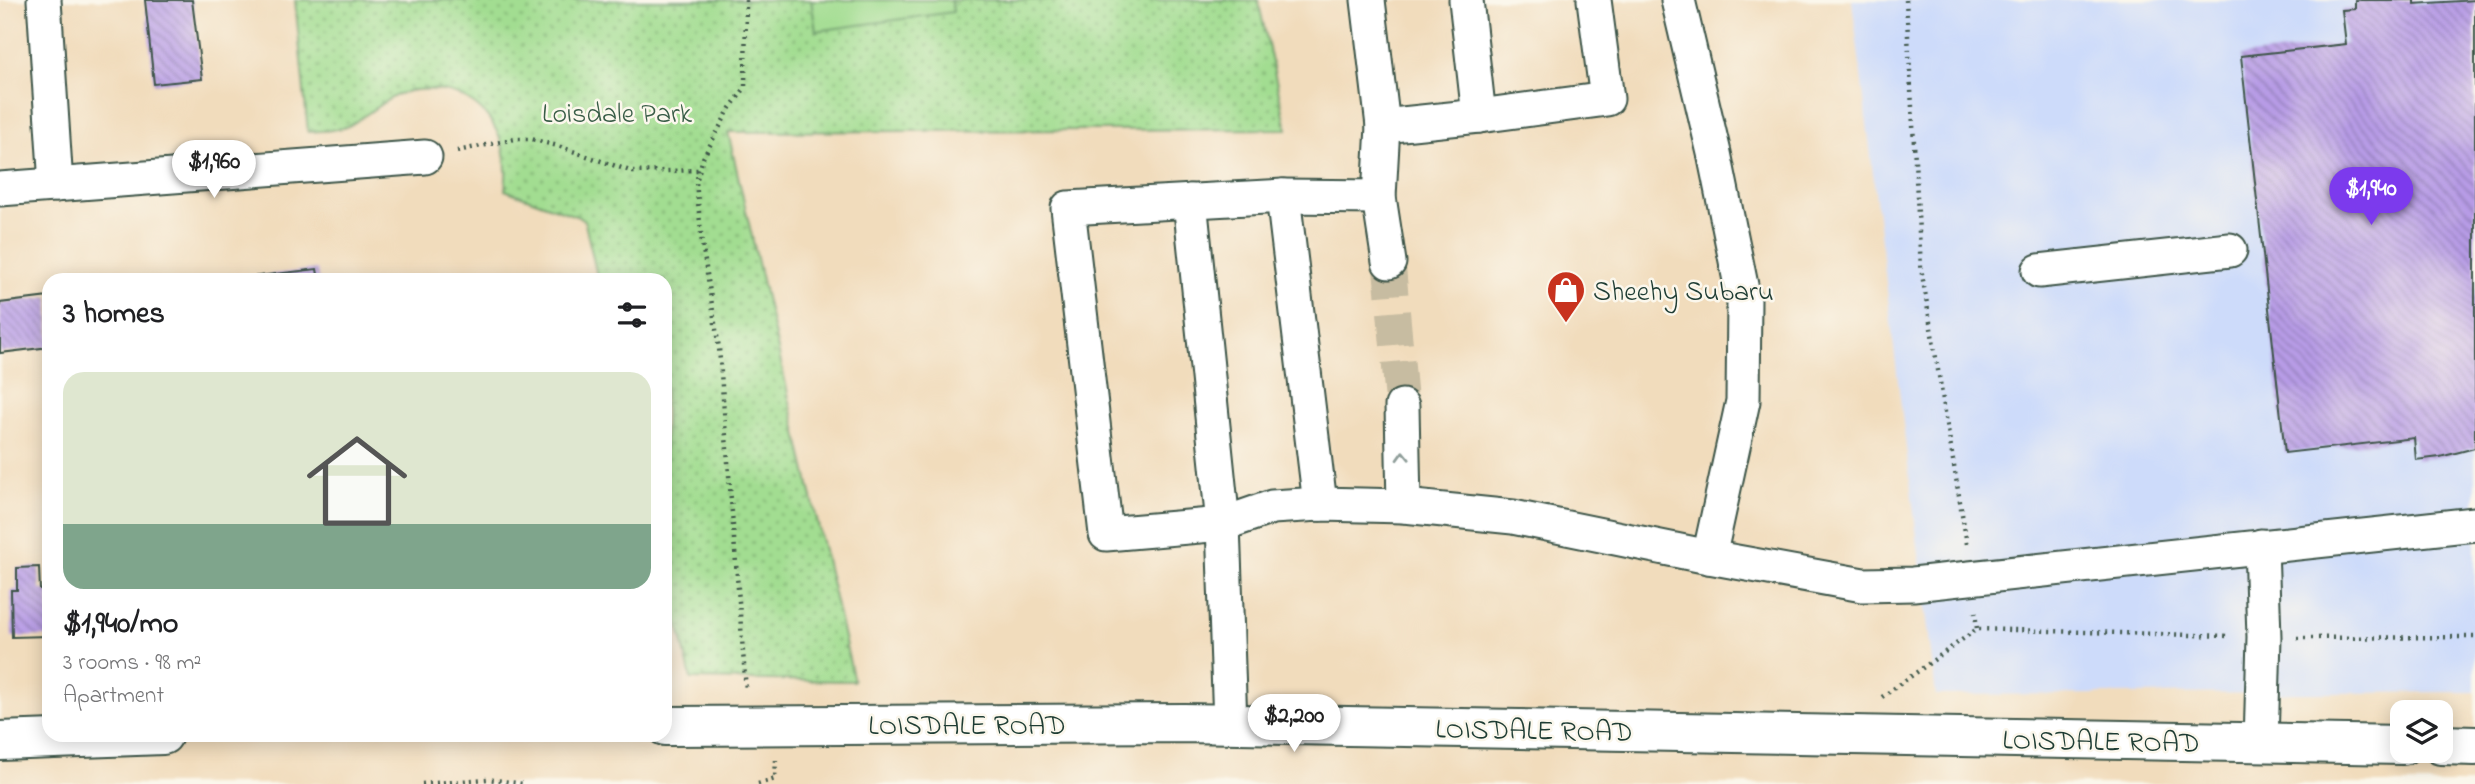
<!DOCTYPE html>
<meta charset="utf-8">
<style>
body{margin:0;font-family:"Indie Flower",sans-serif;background:#f2f2f2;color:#202124;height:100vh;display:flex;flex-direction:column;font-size:26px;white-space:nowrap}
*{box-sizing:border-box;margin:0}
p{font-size:23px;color:#757577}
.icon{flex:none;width:38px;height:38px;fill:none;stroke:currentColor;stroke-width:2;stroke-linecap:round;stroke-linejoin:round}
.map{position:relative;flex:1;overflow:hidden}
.panel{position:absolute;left:42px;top:273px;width:630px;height:469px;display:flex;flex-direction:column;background:#fff;border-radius:21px;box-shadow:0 4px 18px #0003}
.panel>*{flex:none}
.tools{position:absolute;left:2390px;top:700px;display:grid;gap:14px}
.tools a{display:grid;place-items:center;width:63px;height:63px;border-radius:14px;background:#fff;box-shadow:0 4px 18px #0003;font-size:35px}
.price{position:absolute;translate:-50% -60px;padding:0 16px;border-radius:24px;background:#fff;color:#222;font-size:23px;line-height:46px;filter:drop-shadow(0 2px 4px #0008)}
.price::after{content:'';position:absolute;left:50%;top:42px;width:21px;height:16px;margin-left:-10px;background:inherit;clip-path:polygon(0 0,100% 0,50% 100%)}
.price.active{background:#7c3aed;color:#fff}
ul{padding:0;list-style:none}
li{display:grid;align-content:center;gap:14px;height:371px;padding:0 21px}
li span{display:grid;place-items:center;height:217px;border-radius:21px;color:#555}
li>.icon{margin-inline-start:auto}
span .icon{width:126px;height:126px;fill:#fffc;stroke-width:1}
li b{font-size:30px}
h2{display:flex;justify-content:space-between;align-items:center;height:84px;padding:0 21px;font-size:30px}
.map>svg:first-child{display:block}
.built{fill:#cddbfa}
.grass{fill:url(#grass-dots);stroke:#608d62;stroke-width:2}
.pitch{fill:#a2dd91;stroke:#608d62;stroke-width:2}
.building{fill:url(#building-back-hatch)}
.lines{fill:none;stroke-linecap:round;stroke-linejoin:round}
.minor-tunnel{stroke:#c7bca1;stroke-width:33;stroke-dasharray:33 17;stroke-linecap:butt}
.minor-casing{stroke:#3e5548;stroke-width:37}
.major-casing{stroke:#3e5548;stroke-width:42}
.path{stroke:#3e5548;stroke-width:4.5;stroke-dasharray:2 5;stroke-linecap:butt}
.minor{stroke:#fff;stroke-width:33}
.major{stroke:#fff;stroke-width:38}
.oneway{stroke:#8f9e9a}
.labels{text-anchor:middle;stroke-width:5;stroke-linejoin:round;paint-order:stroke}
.park-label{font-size:28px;fill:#395d47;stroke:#fbf7ec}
.poi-label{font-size:28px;fill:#1f3d34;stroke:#fbf7ec;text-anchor:start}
.street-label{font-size:28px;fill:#1f3d34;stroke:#fbf7ec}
</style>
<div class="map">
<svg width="2475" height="784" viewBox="0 0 2475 784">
<defs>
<pattern id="grass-dots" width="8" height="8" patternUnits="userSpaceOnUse" patternTransform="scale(1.75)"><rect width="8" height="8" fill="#a2dd91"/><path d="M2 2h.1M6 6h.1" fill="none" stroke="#83b477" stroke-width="1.8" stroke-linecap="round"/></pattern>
<pattern id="building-back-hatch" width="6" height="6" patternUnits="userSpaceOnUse" patternTransform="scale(1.75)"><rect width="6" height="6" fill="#b79be6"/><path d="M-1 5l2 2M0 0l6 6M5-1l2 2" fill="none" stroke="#9480bb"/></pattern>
</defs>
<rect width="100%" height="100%" fill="#fbf7ec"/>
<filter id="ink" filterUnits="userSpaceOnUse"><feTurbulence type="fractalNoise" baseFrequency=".0143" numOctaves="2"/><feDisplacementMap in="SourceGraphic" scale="14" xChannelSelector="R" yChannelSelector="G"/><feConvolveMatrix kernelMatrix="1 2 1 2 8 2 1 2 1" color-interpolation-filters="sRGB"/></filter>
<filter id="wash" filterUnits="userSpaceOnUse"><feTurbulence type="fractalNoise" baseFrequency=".00686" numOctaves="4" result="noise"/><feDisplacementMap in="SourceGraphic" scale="28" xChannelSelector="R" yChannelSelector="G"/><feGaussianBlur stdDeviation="1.57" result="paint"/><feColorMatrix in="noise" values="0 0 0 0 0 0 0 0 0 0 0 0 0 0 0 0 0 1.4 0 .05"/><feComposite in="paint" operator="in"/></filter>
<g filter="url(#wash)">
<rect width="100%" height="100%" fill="#f1dcbc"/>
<polygon class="built" points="1852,0 2475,0 2475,692 1936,695"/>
<path class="grass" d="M295,0H1258L1287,129L728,132L854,681L691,679L665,568V280H598L584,219L505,190C513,133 479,84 417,90C390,92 372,113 350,125C339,131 321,131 308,132Z"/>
<polygon class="pitch" points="811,0 951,0 953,12 816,31"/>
<g id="blocks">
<g class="building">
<polygon points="145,0 192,0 202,79 154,84"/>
<polygon points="2355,0 2414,0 2414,4 2475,0 2475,448 2440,457 2416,460 2414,438 2285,453 2241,56 2346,44 2342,10 2355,9"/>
<polygon points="317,269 319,280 242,280 242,278"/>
<polygon points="49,297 49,347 0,353 0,303"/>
<polygon points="39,567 40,590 49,590 49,636 12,637 11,590 17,590 17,568"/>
</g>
</g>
</g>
<g filter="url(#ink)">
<use href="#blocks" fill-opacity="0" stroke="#3e5548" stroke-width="2"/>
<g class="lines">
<polyline class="minor-tunnel" points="1389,262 1402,406"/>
<defs>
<g id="minor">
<polyline points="44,0 56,185"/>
<polyline points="1368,0 1383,126 1379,197 1389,262"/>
<polyline points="1466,0 1479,116"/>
<polyline points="1383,126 1479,116 1607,99 1594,0"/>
<polyline points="0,189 425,157"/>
<polyline points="1283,196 1320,504"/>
<polyline points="1190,201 1223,524 1272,507 1320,504 1404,506 1513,517 1709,557 1743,401 1744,300 1714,153 1678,0"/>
<polyline points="2039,271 2230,250"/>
<polyline points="1402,406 1404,506"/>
<polyline points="1709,557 1863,585 1913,584 2475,524"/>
<polyline points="1230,724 1223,524 1106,534 1068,208 1283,196 1379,197"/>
<polyline points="2261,743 2264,637 2261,546"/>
</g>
<g id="major">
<polyline points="665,726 1184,723 2403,745"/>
<polyline points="0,741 163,735"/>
<polyline points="2441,745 2475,746"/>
</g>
</defs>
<use href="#minor" class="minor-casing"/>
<use href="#major" class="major-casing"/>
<g class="path">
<polyline points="746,0 745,88 730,108 703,158 696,182 702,243 719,348 746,690"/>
<polyline points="1906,0 1921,268 1967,544"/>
<polyline points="457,151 515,139 531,139 558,146 633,172 698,170"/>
<polyline points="1975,612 1977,629"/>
<polyline points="2297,638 2475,637"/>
<polyline points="1882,697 1977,629 2229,636"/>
<polyline points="422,784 487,779 524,784"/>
<polyline points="758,784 775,779 776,760"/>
</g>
<use href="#minor" class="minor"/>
<use href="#major" class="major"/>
</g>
<defs><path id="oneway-chevron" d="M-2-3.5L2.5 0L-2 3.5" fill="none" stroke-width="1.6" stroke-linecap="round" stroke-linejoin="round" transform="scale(1.75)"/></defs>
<use class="oneway" href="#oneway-chevron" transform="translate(1403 456) rotate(-92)"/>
</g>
<defs>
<symbol id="shop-pin" viewBox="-11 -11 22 30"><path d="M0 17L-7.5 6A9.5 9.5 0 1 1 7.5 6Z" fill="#c8321e" stroke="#fbf7ec"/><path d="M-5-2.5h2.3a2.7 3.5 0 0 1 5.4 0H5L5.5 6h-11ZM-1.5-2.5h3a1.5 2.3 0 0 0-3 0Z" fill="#fff"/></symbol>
</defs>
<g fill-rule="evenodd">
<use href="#shop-pin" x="1544" y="268" width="44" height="60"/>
</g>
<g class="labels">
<g class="park-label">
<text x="617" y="122">Loisdale Park</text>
</g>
<g class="poi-label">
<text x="1593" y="300">Sheehy Subaru</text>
</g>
<g class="street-label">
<text x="967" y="734">LOISDALE ROAD</text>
<text transform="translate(1534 729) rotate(1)" y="10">LOISDALE ROAD</text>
<text transform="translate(2101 740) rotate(1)" y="10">LOISDALE ROAD</text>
</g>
</g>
</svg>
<div class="tools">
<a><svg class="icon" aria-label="layers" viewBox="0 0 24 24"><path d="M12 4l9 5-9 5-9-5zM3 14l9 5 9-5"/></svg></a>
</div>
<b class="price" style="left:214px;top:200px">$1,960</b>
<b class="price active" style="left:2371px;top:227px">$1,940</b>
<b class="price" style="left:1294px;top:754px">$2,200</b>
<section class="panel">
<h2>3 homes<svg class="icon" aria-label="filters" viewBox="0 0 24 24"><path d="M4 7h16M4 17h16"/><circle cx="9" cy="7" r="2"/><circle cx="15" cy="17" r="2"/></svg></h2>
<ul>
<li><span style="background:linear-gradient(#dfe7d0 70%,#7fa58c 0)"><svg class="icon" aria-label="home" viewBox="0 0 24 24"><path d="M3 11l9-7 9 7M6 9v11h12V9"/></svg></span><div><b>$1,940/mo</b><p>3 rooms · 98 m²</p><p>Apartment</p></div></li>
</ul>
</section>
</div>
